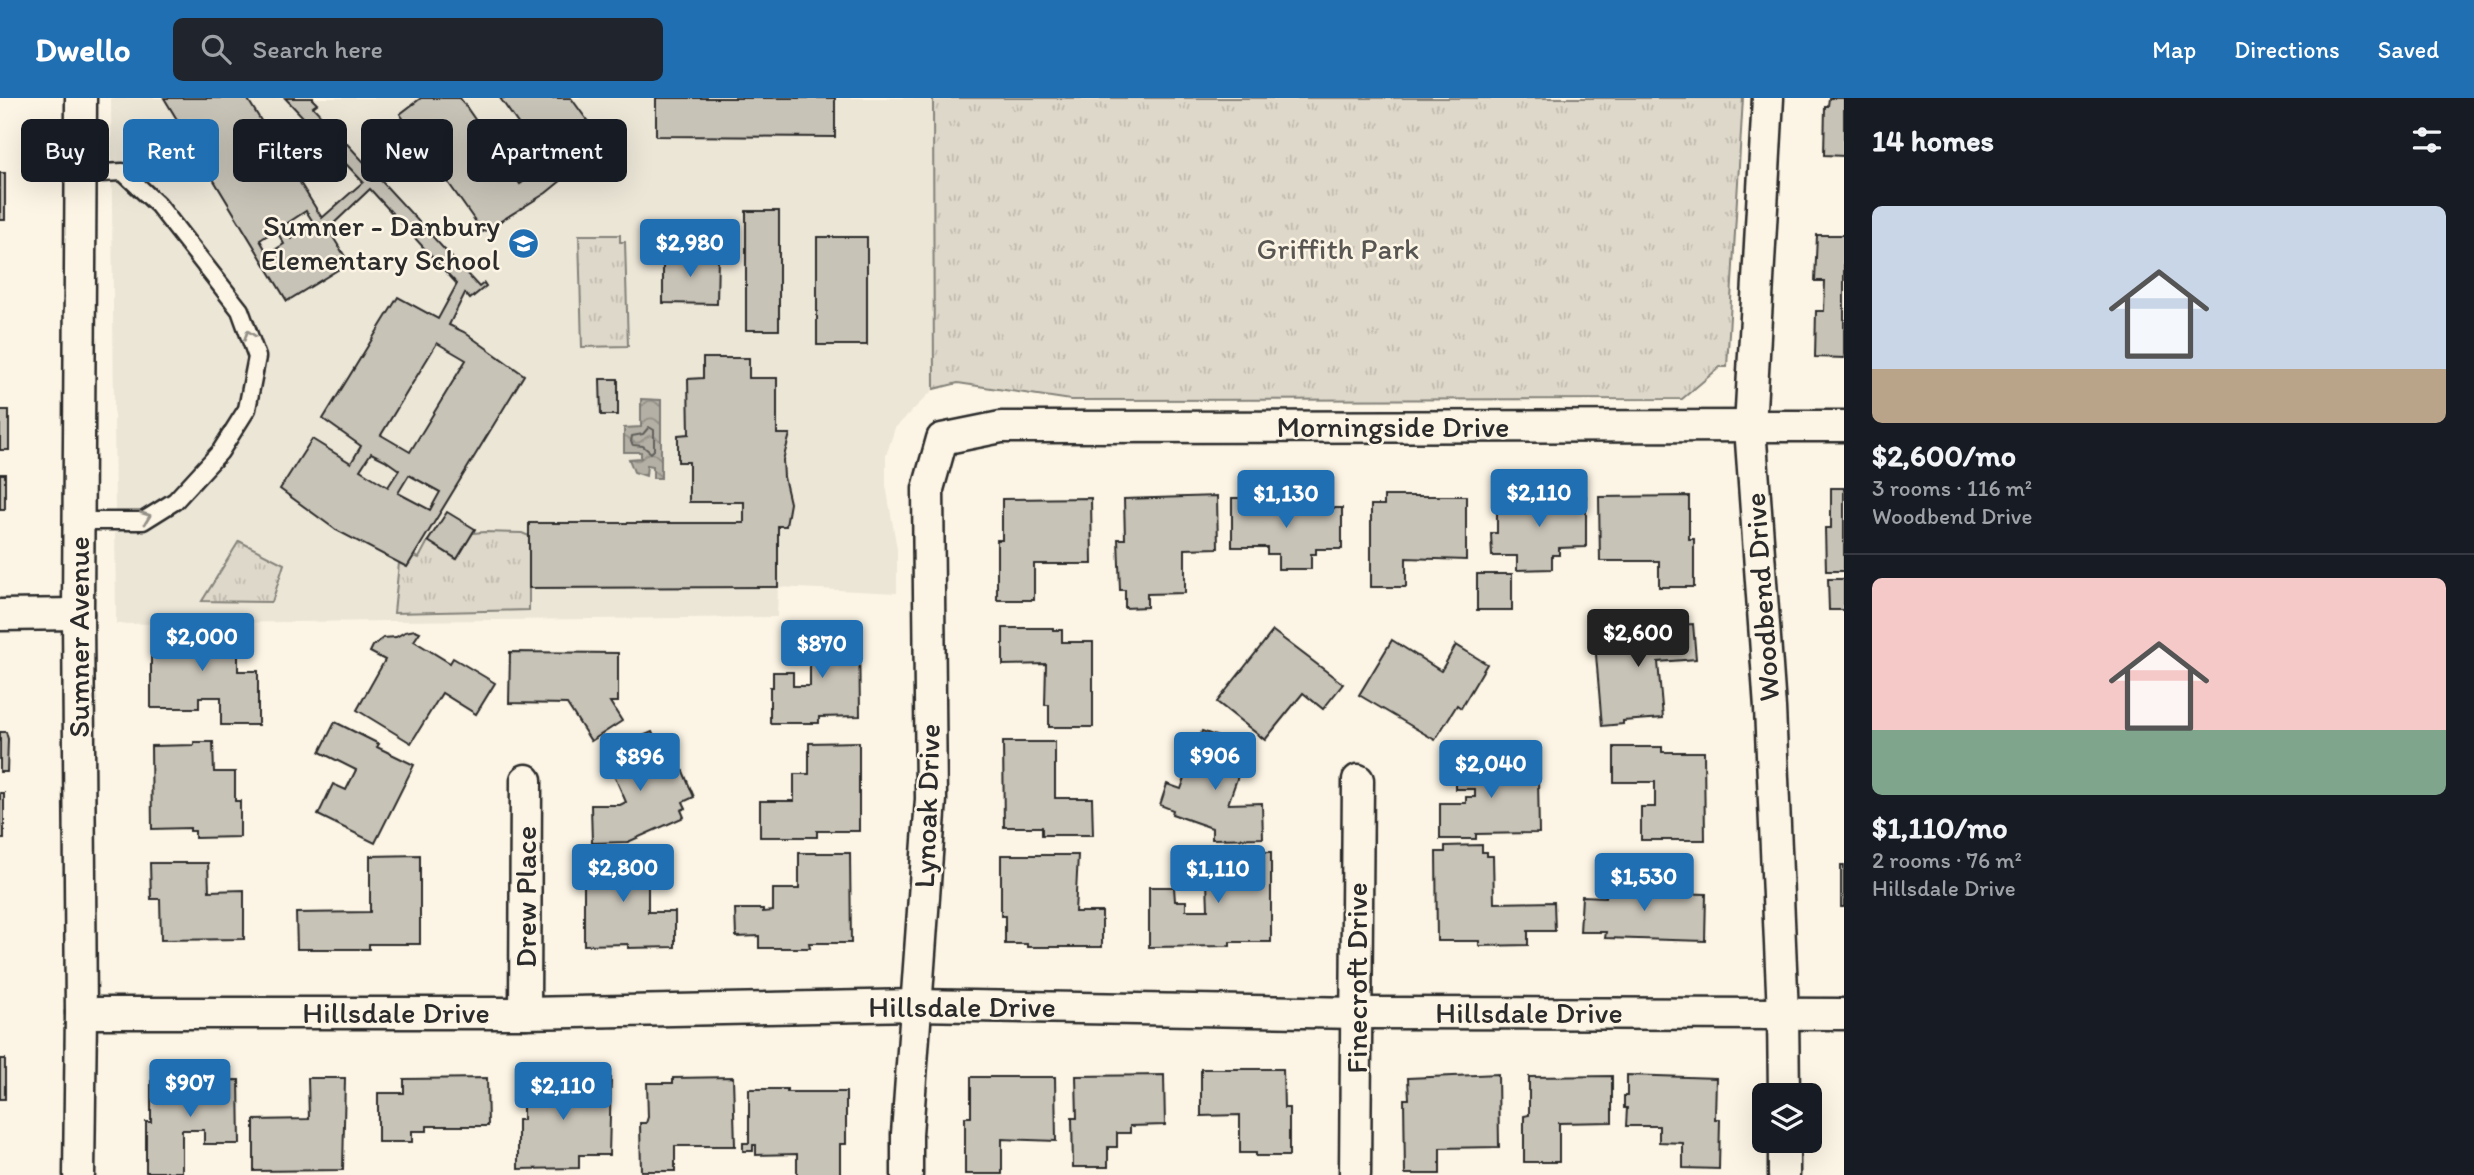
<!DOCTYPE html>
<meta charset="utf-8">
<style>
body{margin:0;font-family:Itim,sans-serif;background:#20242c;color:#f1f3f6;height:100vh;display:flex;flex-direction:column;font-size:26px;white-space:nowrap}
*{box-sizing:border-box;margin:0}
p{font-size:23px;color:#9ea1a6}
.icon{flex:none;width:38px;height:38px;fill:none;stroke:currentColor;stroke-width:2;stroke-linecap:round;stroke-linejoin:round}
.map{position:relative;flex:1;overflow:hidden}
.sheet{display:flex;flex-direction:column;background:#171b24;width:630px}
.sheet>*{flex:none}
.hud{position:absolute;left:21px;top:21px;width:665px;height:63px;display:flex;gap:14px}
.controls{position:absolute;left:1752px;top:985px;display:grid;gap:14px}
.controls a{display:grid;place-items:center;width:70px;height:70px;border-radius:10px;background:#171b24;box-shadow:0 7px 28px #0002;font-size:35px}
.price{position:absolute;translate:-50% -60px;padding:0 16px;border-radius:7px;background:#1f6fb2;color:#fff;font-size:23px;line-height:46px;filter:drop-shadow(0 2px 4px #0008)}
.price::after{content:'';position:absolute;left:50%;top:42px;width:21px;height:16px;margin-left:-10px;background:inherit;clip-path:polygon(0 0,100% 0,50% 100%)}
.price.selected{background:#222;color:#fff}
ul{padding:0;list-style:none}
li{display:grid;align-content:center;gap:14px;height:371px;padding:0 28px}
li+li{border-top:2px solid #363941}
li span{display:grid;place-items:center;height:217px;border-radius:10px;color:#555}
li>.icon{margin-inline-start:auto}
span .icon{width:126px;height:126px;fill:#fffc;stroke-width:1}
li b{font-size:30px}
h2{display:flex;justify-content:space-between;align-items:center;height:84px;padding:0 28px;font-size:30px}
.tag{padding:0 24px;border-radius:10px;background:#171b24;box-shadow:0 7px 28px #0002;font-size:24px;line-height:63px}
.tag.selected{background:#1f6fb2;color:#fff}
header{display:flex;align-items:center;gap:42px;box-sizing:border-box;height:98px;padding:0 35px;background:#1f6fb2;color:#fff}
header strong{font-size:33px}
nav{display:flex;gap:38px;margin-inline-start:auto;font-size:24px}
.search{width:490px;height:63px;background:#20242c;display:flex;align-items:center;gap:18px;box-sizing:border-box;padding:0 24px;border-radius:10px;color:#9ea1a6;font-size:26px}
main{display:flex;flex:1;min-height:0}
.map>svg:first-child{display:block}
.built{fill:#ece6d7}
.park{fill:url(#park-tufts);stroke:#84827a;stroke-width:2}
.water{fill:url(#water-waves);stroke:#7d7b74;stroke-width:2}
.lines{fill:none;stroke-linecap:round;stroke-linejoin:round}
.shore{stroke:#62605c;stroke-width:2}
.building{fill:#c8c3b7;stroke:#2b2b2b;stroke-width:2;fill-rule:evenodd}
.lane-casing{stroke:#2b2b2b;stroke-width:21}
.street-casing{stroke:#2b2b2b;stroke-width:35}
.lane{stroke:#fcf5e5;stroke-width:16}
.street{stroke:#fcf5e5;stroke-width:30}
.oneway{stroke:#949088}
.labels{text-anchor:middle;stroke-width:5;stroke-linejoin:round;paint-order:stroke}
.poi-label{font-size:30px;fill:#2b2b2b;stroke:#fcf5e5;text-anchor:end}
.park-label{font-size:30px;fill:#585653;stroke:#fcf5e5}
.street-label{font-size:30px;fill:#2b2b2b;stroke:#fcf5e5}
</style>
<header>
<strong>Dwello</strong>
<div class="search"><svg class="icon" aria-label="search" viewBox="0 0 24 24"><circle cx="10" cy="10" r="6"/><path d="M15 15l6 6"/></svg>Search here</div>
<nav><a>Map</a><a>Directions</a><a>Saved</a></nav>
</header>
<main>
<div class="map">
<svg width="1844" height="1077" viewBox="0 0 1844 1077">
<defs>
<pattern id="park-tufts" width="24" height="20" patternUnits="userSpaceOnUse" patternTransform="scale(1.75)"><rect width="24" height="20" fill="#ded8ca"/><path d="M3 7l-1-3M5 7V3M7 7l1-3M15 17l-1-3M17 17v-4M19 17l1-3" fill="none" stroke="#bfbaae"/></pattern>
<pattern id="water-waves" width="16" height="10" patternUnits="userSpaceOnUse" patternTransform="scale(1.75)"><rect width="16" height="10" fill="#b4b0a5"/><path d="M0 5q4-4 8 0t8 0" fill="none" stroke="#938f87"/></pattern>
</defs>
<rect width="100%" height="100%" fill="#fcf5e5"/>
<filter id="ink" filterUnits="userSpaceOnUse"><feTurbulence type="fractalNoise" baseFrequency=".0143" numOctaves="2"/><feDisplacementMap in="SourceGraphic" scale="14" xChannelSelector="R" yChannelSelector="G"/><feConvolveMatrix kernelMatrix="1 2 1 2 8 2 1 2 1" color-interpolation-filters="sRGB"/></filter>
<g filter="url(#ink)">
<polygon class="built" points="111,0 933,0 934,291 895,330 886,358 886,387 897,451 897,495 778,489 777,519 116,526"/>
<g class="park">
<polygon points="933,0 1743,0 1727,269 1720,269 1682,301 1071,302 958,285 934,291"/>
<polygon points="579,137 620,137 620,144 625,144 628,248 582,249"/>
<polygon points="485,434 522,435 529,438 529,512 394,515 399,465 407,469 414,458 419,460 428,443 456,461 473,435"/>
<polygon points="239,443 284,466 272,504 202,503"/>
</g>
<polygon class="water" points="641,301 661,302 661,380 653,380 653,368 647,367 646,378 634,374 629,361 641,360 641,354 624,354 624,330 641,329"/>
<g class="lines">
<polygon class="shore" points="649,329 654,332 654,352 651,355 643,348 633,347 631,344 632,338 643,336"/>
</g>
<g class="building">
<path d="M164,0H247L276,47L304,20L285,0H314L312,1L317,6L313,9L479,189L484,185L486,188L470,201L465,195L449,227L464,234L524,277L407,469L336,432L280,391L312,341L351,365L361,348L323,321L398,199L438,221L457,186L370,91L328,131L349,165L287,203ZM311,29L363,84L322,120L282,56ZM306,113L315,127L291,141L283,128ZM276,132L284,146L268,156L260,142ZM437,245L466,262L410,354L381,337ZM371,355L385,362L399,372L388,389L360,372ZM409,377L440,394L430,412L398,395Z"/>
<polygon points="421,0 460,0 520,86 547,67 500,0 571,0 605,47 546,95 483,134 400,16"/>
<polygon points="656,0 835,0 835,39 656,38"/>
<polygon points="1829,0 1844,0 1844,58 1824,57 1825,8 1828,8"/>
<rect x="0" y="75" width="5" height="47"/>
<rect x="746" y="113" width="33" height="119"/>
<polygon points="1817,137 1844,137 1844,260 1815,259 1816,213 1824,213 1825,183 1815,183"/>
<rect x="817" y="139" width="50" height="108"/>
<polygon points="663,156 718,156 717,206 663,205"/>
<polygon points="703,260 749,260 749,280 777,280 777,336 790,336 783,362 784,379 790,405 786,428 778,428 778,489 529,490 529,425 744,425 744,404 689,404 689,364 678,364 678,337 689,336 688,281 703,280"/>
<polygon points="600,281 618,281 618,317 601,317"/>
<rect x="0" y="312" width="9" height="40"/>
<rect x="0" y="376" width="5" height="35"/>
<polygon points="1831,390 1844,390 1844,473 1826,473 1825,430 1831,430"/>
<polygon points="1217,398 1218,450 1185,451 1185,495 1147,496 1147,509 1125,510 1125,492 1120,492 1118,441 1125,441 1124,401"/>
<polygon points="1384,398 1466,398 1466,462 1406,460 1406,489 1371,489 1371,407 1384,407"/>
<polygon points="1586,398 1586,449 1559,450 1559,457 1552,457 1552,471 1517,472 1517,458 1492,458 1491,435 1497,435 1497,399"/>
<polygon points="1689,398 1689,441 1694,441 1694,489 1659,489 1659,463 1600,463 1599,399"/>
<polygon points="1091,400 1092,466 1034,466 1034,502 997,502 997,442 1002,442 1002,401"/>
<polygon points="1232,400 1269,400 1269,405 1315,405 1315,410 1342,410 1342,451 1316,451 1316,456 1311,456 1311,471 1278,471 1278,456 1267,456 1267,449 1232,449"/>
<polygon points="447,414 475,431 457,461 428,443"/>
<rect x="1477" y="476" width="35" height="36"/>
<polygon points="1828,481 1844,481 1844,512 1829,512"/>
<polygon points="1693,526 1696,561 1658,564 1663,620 1623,623 1623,626 1602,628 1595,545 1605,544 1605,535 1608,534 1608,530"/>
<polygon points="810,529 859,529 860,618 819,619 819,625 770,625 770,589 773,589 773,574 793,574 793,588 810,588"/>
<polygon points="151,530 238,530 238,573 258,573 258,627 221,627 221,599 199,599 199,610 151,610"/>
<polygon points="1003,530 1053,530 1053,532 1062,532 1062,544 1093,544 1093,629 1049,629 1049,607 1045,607 1046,566 1003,567"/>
<polygon points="415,532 420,534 414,543 450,565 453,560 495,585 476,616 442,595 411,645 357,612 385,562 370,554 373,548 383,540 396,539 405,534"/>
<polygon points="1273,533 1343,586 1323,611 1303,595 1265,642 1217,604"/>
<polygon points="1392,542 1441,573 1456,547 1487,566 1461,610 1457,607 1435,642 1359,597"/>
<polygon points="510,554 618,555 618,604 610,604 622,623 591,643 567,606 509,605"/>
<polygon points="335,624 379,646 377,649 414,667 375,745 318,717 333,686 346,692 356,672 320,654"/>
<polygon points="1202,633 1248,650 1228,706 1262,705 1263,740 1212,741 1212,730 1172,716 1173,712 1160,707 1167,686 1181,691"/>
<polygon points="0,634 6,634 8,641 7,674 0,674"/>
<polygon points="652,634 672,678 683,673 694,699 683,704 686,710 681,712 684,719 628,744 592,745 591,707 620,707 626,704 604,654"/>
<polygon points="194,644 213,644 214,674 235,674 235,703 240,703 240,739 195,740 195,733 190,733 190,730 152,731 151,648 194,647"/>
<polygon points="859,644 859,733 817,733 817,739 760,739 760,703 794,703 794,676 809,676 809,645"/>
<polygon points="1003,644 1055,644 1055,700 1092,700 1093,737 1042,737 1042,729 1004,729"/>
<polygon points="1614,649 1662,649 1662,654 1704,654 1705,742 1641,742 1641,709 1655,709 1655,684 1614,684"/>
<polygon points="1455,660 1522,660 1523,681 1538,680 1539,735 1476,736 1476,741 1440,741 1440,705 1466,705 1466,699 1475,699 1475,691 1455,691"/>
<rect x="0" y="695" width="4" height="46"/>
<polygon points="1482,747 1482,754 1487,754 1487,758 1493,758 1494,805 1554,804 1555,833 1528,833 1528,847 1479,848 1479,843 1437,843 1436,754 1445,754 1445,748"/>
<polygon points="1206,754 1271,754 1271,844 1230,844 1230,848 1149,849 1149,789 1174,789 1175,803 1186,803 1186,812 1208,812"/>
<polygon points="799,755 850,755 851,845 809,845 810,850 759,850 759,838 736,839 735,811 763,811 763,814 773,813 773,791 799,791"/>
<polygon points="420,757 420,846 369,846 369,851 297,851 296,815 370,814 370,758"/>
<polygon points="584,757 648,757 648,814 675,814 675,849 628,850 628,846 584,847"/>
<polygon points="1001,757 1078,757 1075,814 1102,814 1102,849 1027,849 1027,846 1005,846 1005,818 1001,818"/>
<polygon points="150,765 208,765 209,793 244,792 244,841 161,842 160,801 151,801"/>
<rect x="1841" y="767" width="3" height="42"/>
<polygon points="1609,780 1644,782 1644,794 1706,796 1705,843 1605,840 1606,834 1580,834 1582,798 1606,799"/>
<rect x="0" y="961" width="5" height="40"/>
<polygon points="1201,971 1283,971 1284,1010 1289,1010 1289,1058 1256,1058 1256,1055 1240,1055 1240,1017 1201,1018"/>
<polygon points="1498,976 1499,1049 1440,1050 1440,1076 1405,1076 1404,1001 1409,1001 1408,980"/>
<polygon points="1164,977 1165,1027 1130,1028 1130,1035 1117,1035 1117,1049 1108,1049 1108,1069 1073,1069 1072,1020 1077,1020 1076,978"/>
<polygon points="1627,977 1716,980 1715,1021 1720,1021 1719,1071 1683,1070 1683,1045 1659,1044 1659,1028 1626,1028 1627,1010 1624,1010 1624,998 1627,998"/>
<polygon points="1612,978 1612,1024 1559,1025 1559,1064 1524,1064 1524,1018 1529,1017 1529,979"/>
<polygon points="733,979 735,1048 675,1048 675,1073 641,1073 640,1025 646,1025 648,1019 647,985 673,985 673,980"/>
<polygon points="971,979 1055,979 1056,1043 1002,1041 1002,1076 965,1076 965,1019 971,1019"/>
<polygon points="308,980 345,980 343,1072 254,1073 254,1022 309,1021"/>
<polygon points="487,980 488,1028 427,1028 427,1033 412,1033 412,1044 378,1044 378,995 404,995 404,981"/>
<polygon points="523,980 611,980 609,1057 579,1057 579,1070 518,1071 518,1022 523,1022"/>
<polygon points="239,982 240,1046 204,1046 204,1032 182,1032 182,1074 146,1074 146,1024 151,1024 151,983"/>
<polygon points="749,991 787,991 787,994 846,994 846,1046 840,1046 840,1077 797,1077 797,1056 756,1057 756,1047 753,1047 753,1053 743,1053 743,1045 749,1045"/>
</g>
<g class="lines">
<defs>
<polyline id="lane" points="79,423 143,423 175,403 220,354 247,311 257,259 240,212 158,107 123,74 80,76"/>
<g id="street">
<polyline points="1768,0 1750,329 1770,610 1783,916 1784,998"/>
<polyline points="0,517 78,516"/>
<polyline points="81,915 525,915 916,907 1358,915 1844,916"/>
<polyline points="525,915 526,682"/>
<polyline points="1784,1043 1784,1077"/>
<polyline points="79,1077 81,915 78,516 81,0"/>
<polyline points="907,1077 907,1036 931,701 928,391 942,341 1001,329 1844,328"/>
<polyline points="1355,1077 1358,682"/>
</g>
</defs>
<use href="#lane" class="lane-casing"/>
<use href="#street" class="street-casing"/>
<use href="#lane" class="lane"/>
<use href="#street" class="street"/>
</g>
<defs><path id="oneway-chevron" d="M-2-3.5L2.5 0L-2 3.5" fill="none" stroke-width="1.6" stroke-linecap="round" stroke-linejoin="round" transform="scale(1.75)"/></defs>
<g class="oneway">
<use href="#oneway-chevron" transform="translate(249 237) rotate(-109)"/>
<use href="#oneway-chevron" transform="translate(146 419) rotate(-21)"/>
</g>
</g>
<defs>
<symbol id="school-disc" viewBox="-11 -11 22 22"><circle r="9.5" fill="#1f6fb2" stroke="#fcf5e5"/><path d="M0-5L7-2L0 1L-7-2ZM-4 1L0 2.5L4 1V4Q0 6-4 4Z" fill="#fff"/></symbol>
</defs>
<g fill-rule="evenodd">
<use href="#school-disc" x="506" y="128" width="35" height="35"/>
</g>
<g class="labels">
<g class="poi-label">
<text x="500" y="138">Sumner - Danbury<tspan x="500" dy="34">Elementary School</tspan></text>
</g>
<g class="park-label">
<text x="1338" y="161">Griffith Park</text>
</g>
<g class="street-label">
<text x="1393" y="339">Morningside Drive</text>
<text transform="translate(1762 499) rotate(-94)" y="10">Woodbend Drive</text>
<text transform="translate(79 539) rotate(-90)" y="10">Sumner Avenue</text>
<text transform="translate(927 708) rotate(-88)" y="10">Lynoak Drive</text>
<text transform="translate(526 799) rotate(-90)" y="10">Drew Place</text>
<text transform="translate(1357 880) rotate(-90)" y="10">Finecroft Drive</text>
<text x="962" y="919">Hillsdale Drive</text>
<text x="396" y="925">Hillsdale Drive</text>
<text x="1529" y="925">Hillsdale Drive</text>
</g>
</g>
</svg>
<div class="controls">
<a><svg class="icon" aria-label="layers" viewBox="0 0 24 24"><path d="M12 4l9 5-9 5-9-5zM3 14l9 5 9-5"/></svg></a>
</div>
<b class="price" style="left:690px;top:181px">$2,980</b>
<b class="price" style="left:1539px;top:431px">$2,110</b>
<b class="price" style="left:1286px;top:432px">$1,130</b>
<b class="price selected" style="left:1638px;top:571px">$2,600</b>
<b class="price" style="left:202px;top:575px">$2,000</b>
<b class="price" style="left:822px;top:582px">$870</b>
<b class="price" style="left:1215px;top:694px">$906</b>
<b class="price" style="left:640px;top:695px">$896</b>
<b class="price" style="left:1491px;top:702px">$2,040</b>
<b class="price" style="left:623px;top:806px">$2,800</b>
<b class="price" style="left:1218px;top:807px">$1,110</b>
<b class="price" style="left:1644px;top:815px">$1,530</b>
<b class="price" style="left:190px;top:1021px">$907</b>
<b class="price" style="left:563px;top:1024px">$2,110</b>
<div class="hud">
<a class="tag">Buy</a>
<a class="tag selected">Rent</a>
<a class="tag">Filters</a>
<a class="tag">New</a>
<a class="tag">Apartment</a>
</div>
</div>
<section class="sheet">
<h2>14 homes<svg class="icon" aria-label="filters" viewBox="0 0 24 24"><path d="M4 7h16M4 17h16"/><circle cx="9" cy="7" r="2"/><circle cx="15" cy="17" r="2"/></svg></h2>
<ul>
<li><span style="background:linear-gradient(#c9d6e8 75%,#b9a48a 0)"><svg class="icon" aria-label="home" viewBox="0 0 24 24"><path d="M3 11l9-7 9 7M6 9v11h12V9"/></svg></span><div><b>$2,600/mo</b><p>3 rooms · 116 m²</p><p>Woodbend Drive</p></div></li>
<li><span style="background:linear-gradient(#f6c9c9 70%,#7fa58c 0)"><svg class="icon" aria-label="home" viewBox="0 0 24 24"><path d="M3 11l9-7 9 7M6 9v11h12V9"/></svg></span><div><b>$1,110/mo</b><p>2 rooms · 76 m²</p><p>Hillsdale Drive</p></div></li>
</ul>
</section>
</main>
